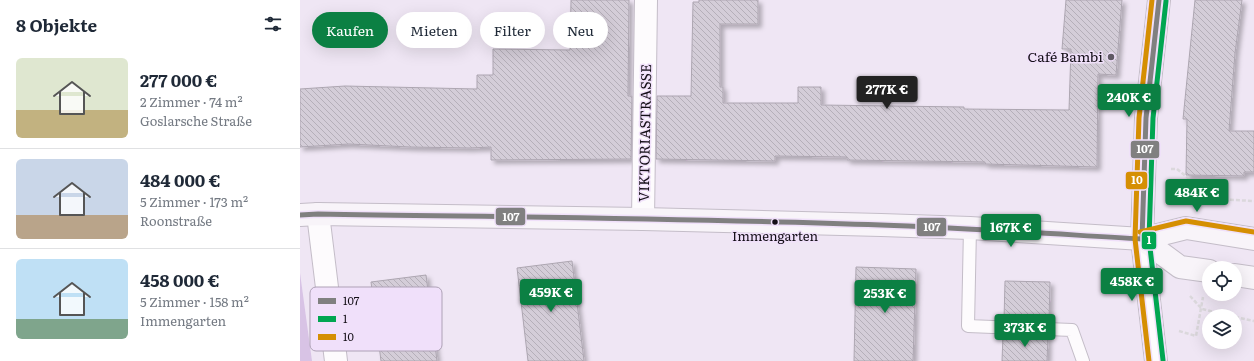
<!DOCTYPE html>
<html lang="de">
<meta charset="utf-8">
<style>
body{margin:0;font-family:Literata,serif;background:#f2f2f3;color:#1f2937;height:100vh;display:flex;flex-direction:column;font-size:15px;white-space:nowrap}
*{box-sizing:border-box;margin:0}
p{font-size:13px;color:#747a83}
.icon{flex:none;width:22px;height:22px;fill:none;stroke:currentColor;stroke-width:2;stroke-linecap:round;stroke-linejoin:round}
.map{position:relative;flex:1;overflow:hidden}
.side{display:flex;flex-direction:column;background:#fff;width:300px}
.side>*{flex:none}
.banner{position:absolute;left:12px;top:12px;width:380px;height:36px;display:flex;gap:8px}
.tools{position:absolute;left:902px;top:261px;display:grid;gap:8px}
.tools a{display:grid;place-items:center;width:40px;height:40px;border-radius:50%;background:#fff;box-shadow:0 4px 16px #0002;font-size:20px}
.price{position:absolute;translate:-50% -34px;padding:0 9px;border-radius:4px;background:#0b8043;color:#fff;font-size:13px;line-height:26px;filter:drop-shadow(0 1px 2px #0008)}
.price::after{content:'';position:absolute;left:50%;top:24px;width:12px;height:9px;margin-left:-6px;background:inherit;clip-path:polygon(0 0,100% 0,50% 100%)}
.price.on{background:#222;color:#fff}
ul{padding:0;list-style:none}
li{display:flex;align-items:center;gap:12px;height:100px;padding:0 16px}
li+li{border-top:1px solid #e0e1e3}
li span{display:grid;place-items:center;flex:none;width:112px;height:80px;border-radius:6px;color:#555}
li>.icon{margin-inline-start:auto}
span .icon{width:48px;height:48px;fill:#fffc;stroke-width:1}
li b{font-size:17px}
h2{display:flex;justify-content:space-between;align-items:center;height:48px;padding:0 16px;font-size:17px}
.chip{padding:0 14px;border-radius:18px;background:#fff;box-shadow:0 4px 16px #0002;font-size:14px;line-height:36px}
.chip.on{background:#0b8043;color:#fff}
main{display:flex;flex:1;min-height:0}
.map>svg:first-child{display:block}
.park{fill:#d8c3e5}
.building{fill:url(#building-back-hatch);stroke:#ada6b1;filter:url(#shadow)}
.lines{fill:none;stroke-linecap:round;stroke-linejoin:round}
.service-casing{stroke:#c4bdc8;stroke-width:14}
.minor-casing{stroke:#c4bdc8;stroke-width:24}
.tertiary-casing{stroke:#c4bdc8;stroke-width:24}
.secondary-casing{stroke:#c4bdc8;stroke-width:24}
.path{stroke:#dbd8dc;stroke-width:2.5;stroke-dasharray:4 2;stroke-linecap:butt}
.service{stroke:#fdfbfd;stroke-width:12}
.minor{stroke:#fdfbfd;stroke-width:22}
.tertiary{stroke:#fdfbfd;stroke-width:22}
.secondary{stroke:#f8f4f9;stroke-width:22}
.bus-1-casing{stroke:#f0e0fa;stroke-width:8}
.bus-2-casing{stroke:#f0e0fa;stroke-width:8}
.bus-3-casing{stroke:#f0e0fa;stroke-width:8}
.bus-1{stroke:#808080;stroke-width:5}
.bus-2{stroke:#00a651;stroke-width:5}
.bus-3{stroke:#d58f03;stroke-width:5}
.poi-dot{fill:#605a64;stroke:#f0e0fa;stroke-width:1.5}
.bus-dot{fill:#130e16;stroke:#f0e0fa;stroke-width:1.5}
.labels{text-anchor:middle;stroke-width:3;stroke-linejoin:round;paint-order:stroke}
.bus-label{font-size:13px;fill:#130e16;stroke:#f0e0fa}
.poi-label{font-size:14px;fill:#130e16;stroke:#f0e0fa;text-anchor:end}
.street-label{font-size:14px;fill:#130e16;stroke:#f0e0fa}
.key{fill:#f0e0fa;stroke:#aea1b6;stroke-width:1}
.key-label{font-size:11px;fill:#130e16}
.line-badge{stroke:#f0e0fa;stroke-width:1.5}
.badge-label{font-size:11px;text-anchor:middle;font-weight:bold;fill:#fff}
</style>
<main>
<section class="side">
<h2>8 Objekte<svg class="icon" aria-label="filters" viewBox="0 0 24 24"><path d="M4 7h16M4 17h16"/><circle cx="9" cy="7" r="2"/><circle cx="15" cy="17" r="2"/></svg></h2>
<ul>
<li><span style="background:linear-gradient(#dfe7d0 65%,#c2b280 0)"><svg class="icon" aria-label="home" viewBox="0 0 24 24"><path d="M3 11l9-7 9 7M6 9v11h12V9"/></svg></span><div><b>277 000 €</b><p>2 Zimmer · 74 m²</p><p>Goslarsche Straße</p></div></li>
<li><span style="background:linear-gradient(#c9d6e8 70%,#b9a48a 0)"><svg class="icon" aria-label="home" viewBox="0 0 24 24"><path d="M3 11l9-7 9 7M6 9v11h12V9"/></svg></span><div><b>484 000 €</b><p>5 Zimmer · 173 m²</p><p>Roonstraße</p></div></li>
<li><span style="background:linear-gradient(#bfe0f5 75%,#7fa58c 0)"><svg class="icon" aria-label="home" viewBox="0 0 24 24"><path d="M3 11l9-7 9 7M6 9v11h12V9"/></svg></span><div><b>458 000 €</b><p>5 Zimmer · 158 m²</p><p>Immengarten</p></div></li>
</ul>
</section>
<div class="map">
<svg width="954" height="361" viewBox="0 0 954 361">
<defs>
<pattern id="building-back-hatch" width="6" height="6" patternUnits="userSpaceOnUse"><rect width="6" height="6" fill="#d4cdd8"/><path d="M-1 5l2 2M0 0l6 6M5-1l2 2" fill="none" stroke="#b5afb9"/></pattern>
<filter id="shadow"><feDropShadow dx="3.5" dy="3.5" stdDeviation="2" flood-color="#0004"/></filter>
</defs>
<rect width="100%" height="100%" fill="#efe6f4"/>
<polygon class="park" points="0,273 12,361 0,361"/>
<g class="building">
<polygon points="271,0 329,0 328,96 332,96 331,159 191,160 191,147 170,148 110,147 49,144 0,147 0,89 45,86 177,89 177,75 193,75 193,49 270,50"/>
<polygon points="399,0 458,0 458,24 420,24 420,87 423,87 423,103 498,103 498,87 521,87 521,105 664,107 664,109 769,110 771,49 762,49 766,0 822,0 816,75 798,74 797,167 685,164 685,162 547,160 547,157 475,156 475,161 356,159 357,96 391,96 393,2 399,2"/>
<polygon points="895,0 942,0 935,53 929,131 954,131 954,172 944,172 944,176 886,175 887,119 883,119"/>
<polygon points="272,261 284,361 228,361 217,268"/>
<polygon points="556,267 616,269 613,361 554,361"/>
<polygon points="126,275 137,361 81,361 71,282"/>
<polygon points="705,281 750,282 749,322 704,320"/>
<polygon points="703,335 748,337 747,361 702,361"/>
</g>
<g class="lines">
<defs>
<polyline id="service" points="670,228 668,326 772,330 783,361"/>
<g id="minor">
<polyline points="18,214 36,361"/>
<polyline points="343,219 346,0"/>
</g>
<polyline id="tertiary" points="856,361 842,239 846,118 859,0"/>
<g id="secondary">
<polyline points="0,215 18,214 343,219 581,225 670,228 842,239 886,228 954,239"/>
<polyline points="842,239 880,267 909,271"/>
<polyline points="935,275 954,278"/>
</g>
</defs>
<use href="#service" class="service-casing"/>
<use href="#minor" class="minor-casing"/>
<use href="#tertiary" class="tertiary-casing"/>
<use href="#secondary" class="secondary-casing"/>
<g class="path">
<polyline points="871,169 877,169 914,199"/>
<polyline points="907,203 914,199 954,201"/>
<polyline points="890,296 902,309 931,316"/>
<polyline points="935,317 954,321"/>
<polyline points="879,331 896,336 903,297"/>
</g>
<use href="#service" class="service"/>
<use href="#minor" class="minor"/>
<use href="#tertiary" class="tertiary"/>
<use href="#secondary" class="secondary"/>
<defs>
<g id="bus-1">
<path d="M0,215L18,214C206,217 394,218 581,225C668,228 755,234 842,239"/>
<polyline points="842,239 846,118 859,0"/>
</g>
<polyline id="bus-2" points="863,360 849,239 853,118 866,1"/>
<g id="bus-3">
<polyline points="840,232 886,221 954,232"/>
<polyline points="849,361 835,239 839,118 852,0"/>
</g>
</defs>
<use href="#bus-1" class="bus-1-casing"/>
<use href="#bus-2" class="bus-2-casing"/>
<use href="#bus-3" class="bus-3-casing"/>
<use href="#bus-1" class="bus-1"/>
<use href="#bus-2" class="bus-2"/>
<use href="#bus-3" class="bus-3"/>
</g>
<circle class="poi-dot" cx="811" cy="57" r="4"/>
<circle class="bus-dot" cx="475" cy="222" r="3.5"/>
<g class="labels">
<g class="bus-label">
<text x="475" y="241">Immengarten</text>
</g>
<g class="poi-label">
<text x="803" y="62">Café Bambi</text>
</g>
<g class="street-label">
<text transform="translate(345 133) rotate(-89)" y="5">VIKTORIASTRASSE</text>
</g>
</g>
<rect x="10" y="287" width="132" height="64" rx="6" class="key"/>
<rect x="18" y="298" width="18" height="6" fill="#808080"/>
<rect x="18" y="316" width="18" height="6" fill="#00a651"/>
<rect x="18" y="334" width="18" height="6" fill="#d58f03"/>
<g class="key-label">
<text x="43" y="305">107</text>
<text x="43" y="323">1</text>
<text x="43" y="341">10</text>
</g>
<g class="line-badge">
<rect x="830" y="140" width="30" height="19" rx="4" fill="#808080"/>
<rect x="825" y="171" width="23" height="19" rx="4" fill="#d58f03"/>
<rect x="195" y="207" width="31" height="19" rx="4" fill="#808080"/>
<rect x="616" y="217" width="31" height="20" rx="4" fill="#808080"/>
<rect x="841" y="231" width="16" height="19" rx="4" fill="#00a651"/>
</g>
<g class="badge-label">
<text x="845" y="153">107</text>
<text x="837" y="184">10</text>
<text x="211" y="221">107</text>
<text x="632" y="231">107</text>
<text x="849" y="244">1</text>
</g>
</svg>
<div class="tools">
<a><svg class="icon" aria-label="locate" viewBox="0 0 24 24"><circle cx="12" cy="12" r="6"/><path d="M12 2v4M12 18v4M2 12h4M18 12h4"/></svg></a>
<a><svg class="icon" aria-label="layers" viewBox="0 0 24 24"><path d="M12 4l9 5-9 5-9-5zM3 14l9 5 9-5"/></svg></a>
</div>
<b class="price on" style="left:587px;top:110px">277K €</b>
<b class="price" style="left:829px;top:118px">240K €</b>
<b class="price" style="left:897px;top:213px">484K €</b>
<b class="price" style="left:711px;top:248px">167K €</b>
<b class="price" style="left:832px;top:302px">458K €</b>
<b class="price" style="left:251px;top:313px">459K €</b>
<b class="price" style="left:585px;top:314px">253K €</b>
<b class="price" style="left:725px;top:348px">373K €</b>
<div class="banner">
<a class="chip on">Kaufen</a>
<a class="chip">Mieten</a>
<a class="chip">Filter</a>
<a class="chip">Neu</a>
</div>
</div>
</main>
